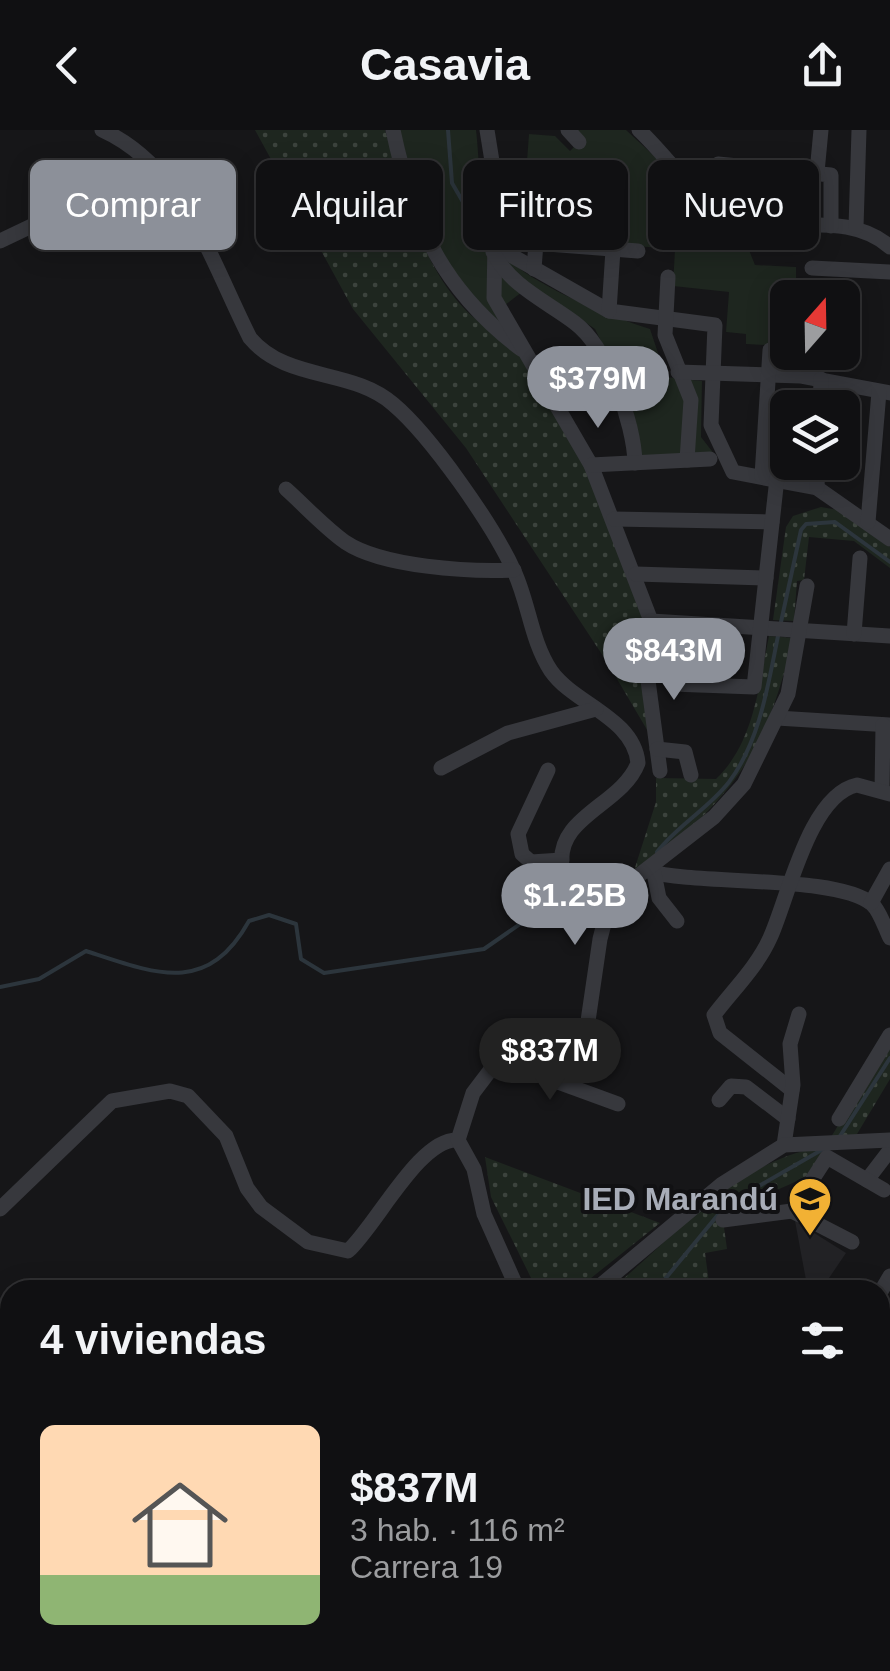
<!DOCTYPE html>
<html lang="es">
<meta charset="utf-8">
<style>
body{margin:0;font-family:Helvetica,sans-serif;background:#19191b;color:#f1f3f6;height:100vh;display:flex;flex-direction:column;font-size:38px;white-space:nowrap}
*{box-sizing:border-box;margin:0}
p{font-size:32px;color:#9c9d9f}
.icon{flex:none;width:55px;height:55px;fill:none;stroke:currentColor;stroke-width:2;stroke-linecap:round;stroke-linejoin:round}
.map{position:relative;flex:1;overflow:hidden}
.side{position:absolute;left:0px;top:1150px;width:890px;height:392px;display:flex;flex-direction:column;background:#101012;border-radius:30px 30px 0 0;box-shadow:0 5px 25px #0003,0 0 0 2px #303032}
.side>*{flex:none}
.hud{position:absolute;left:30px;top:30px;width:830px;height:90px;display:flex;gap:20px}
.needle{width:65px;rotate:20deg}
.buttons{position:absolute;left:770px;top:150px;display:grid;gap:20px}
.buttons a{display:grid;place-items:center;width:90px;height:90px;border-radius:15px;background:#101012;box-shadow:0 5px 25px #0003,0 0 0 2px #303032;font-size:50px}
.price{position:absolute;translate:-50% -85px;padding:0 22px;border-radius:35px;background:#8c9099;color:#fff;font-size:32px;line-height:65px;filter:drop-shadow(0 2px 5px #0008)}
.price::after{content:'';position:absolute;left:50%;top:60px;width:30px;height:22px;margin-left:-15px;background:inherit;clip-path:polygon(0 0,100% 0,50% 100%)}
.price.active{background:#222;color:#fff}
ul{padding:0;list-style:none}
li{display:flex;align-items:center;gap:30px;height:250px;padding:0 40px}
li+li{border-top:2px solid #303032}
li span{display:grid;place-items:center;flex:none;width:280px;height:200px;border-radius:15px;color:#555}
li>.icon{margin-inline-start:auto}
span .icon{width:120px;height:120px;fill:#fffc;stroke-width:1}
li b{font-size:42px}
h2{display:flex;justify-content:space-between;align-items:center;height:120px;padding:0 40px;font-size:42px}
.tag{padding:0 35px;border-radius:15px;background:#101012;box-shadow:0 5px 25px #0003,0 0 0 2px #303032;font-size:35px;line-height:90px}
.tag.active{background:#8c9099;color:#fff}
header{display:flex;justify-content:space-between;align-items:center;height:130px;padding:0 40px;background:#101012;font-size:45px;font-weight:700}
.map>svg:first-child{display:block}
.built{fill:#222225}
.grass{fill:url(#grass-dots)}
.green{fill:#1e261f}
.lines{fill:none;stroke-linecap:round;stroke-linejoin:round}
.stream{stroke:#2c353c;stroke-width:4}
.minor{stroke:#37383d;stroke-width:15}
.labels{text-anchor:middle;stroke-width:8;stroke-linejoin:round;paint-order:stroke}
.poi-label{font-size:32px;font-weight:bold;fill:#a8adb8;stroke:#111113;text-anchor:end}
</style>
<header><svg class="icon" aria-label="back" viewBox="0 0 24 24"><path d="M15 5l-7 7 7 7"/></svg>Casavia<svg class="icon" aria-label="share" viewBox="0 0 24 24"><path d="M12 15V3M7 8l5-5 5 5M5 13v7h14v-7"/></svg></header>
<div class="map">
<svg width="890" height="1541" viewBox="0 0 890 1541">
<defs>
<pattern id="grass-dots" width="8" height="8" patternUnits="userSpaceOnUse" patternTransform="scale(2.5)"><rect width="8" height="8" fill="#1e261f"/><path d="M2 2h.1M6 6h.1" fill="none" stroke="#3c433d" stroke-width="1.8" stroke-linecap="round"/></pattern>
</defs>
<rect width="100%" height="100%" fill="#161618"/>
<polygon class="built" points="795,1091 846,1123 829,1148 806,1150"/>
<g class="grass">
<path d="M255,0H385C405,60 417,125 460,174C479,196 513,214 528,235C565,288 613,387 632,448C649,501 650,560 656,615L607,532L466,318L353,179Z"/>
<polygon points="821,377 838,380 890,417 890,438 854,411 809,407 804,450 797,451 794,491 773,490 786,397 793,386"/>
<path d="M769,506L793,508C764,634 727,670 631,750L656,672V648L716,649C754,613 759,555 769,506Z"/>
<polygon points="890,912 890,949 854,1009 831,1007"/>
<path d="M817,1018L827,1027C806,1058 751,1062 723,1090L727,1119L705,1123L710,1160H610C673,1109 733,1033 817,1018Z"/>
<polygon points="485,1027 660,1093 576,1160 537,1160 491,1067"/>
<polygon points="129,1532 404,1533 396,1541 96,1541"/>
</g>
<g class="green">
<path d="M393,0H476C479,22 481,94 489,108C511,148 608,186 650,199L666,247L702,251L701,307L715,325H640L614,238L595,199L531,155L496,182L518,217L446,146Z"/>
<polygon points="569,0 626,0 665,36 696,79 741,100 755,135 796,137 796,167 788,168 787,216 746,214 746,204 726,202 729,162 673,156 675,119 621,115 624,78 590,75 591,59 561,57 562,34 527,31 529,4 555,6 570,21 579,12"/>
</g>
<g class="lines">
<g class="stream">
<polyline points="448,0 452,53 488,115"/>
<polyline points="781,492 801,400 806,394 835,392 890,432"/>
<path d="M657,722C678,695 708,679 729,652C760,611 768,555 778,506"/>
<polyline points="587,755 627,746"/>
<path d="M0,857L39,849L86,821C156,844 207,866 249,791L269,785L296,794L301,829L324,843L484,819L569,760"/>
<polyline points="840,1006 890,928"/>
<polyline points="656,1160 726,1075 825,1018"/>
<polyline points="140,1541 163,1535 179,1541"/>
<polyline points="447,1541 451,1532"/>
</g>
<g class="minor">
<path d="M102,0C184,37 212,133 250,208C287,252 352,238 393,274C431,306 493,395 514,441C529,473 531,511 551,541C574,574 634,588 638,633C622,675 556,686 562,736C565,761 591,763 611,767"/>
<path d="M393,0C413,95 443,160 521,219"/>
<polyline points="487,0 496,56 494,168 591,335 651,491"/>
<polyline points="568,0 579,12"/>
<path d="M639,0C662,21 702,75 727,86C780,108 844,77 890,117"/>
<polyline points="718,34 831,45 831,96"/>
<polyline points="817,42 821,0"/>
<polyline points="496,56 586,64"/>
<polyline points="856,97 859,0"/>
<polyline points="494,110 638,121"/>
<polyline points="0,111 63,81 191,86"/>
<polyline points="493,115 609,181 715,195 711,295 733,342 817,358 890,409"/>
<path d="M493,122C510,156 546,171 575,193C607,217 634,293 635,333"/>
<polyline points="812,138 890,142"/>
<polyline points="534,139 540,60"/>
<polyline points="668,147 665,205 691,270 687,330"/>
<polyline points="609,181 615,89"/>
<polyline points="678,242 800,246 890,263"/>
<polyline points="820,278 821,249"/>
<polyline points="591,335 710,329"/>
<polyline points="762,346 770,220"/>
<polyline points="817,358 818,332"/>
<path d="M286,359C305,376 324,397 345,412C382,437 469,442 514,440"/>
<polyline points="614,389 772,392"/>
<polyline points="868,392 879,262"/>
<polyline points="636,444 766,448"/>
<polyline points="651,491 890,506"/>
<polyline points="651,491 642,505 660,641"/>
<polyline points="854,504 860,428"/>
<polyline points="672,554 754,557 777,348"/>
<polyline points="777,588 890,595"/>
<polyline points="657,619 685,622 691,645"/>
<polyline points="441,638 508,603 596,579"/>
<polyline points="548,640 518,704 522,724 531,732 562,730"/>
<polyline points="882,661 883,595"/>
<path d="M648,741C697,756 836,744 872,774C880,781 885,798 890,808"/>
<polyline points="654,743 659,768 677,791"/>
<polyline points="871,773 890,739"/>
<polyline points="559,952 576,943 582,932 600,809 611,767 714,687 744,654 788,564 807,456"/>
<path d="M792,960L720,903L714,885C733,860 757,837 770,808C788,769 809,665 857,655L890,664"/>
<polyline points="719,970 731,956 746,957 788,989"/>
<polyline points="839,989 890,905"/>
<polyline points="784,1015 793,955 790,914 799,884"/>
<polyline points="867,1050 890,1020"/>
<path d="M0,1079L112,971L170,961L188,966L226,1006L247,1058L261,1077L308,1112L348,1121C376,1096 420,1007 458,1010"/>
<polyline points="792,1081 827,1027 884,1060"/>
<polyline points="792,1081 852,1112"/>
<polyline points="723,1090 792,1081"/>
<polyline points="518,1160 484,1084 474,1039 458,1010 473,963 498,930 618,974"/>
<polyline points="595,1160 722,1054 784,1015 890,1010"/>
<polyline points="880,1163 890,1146"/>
<polyline points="880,1260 887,1287"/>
<polyline points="880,1323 888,1322"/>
<polyline points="880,1402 890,1407"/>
<polyline points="880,1500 890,1497"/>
<polyline points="206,1532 214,1541"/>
<polyline points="680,1532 681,1541"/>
<polyline points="840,1532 844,1541"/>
<polyline points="8,1541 59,1532"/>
<polyline points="407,1541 413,1532"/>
<polyline points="466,1541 469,1532"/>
<polyline points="537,1541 543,1532"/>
<polyline points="600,1541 606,1532"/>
<polyline points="812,1541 817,1532"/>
</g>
</g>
<defs>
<symbol id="school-pin" viewBox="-11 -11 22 30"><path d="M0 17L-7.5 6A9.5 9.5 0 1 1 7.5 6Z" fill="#f2b134" stroke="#111113"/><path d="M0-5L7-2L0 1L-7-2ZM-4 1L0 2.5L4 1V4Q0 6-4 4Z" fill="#111"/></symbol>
</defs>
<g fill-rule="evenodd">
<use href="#school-pin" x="785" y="1044" width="50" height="68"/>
</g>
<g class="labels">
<g class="poi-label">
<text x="778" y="1080">IED Marandú</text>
</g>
</g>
</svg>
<div class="buttons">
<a><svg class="needle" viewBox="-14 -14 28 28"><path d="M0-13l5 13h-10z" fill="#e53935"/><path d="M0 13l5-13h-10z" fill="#9c9d9f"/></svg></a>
<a><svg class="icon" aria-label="layers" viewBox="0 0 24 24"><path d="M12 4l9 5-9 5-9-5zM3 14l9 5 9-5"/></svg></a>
</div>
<b class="price" style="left:598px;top:301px">$379M</b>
<b class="price" style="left:674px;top:573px">$843M</b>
<b class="price" style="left:575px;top:818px">$1.25B</b>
<b class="price active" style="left:550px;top:973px">$837M</b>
<div class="hud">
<a class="tag active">Comprar</a>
<a class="tag">Alquilar</a>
<a class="tag">Filtros</a>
<a class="tag">Nuevo</a>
</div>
<section class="side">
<h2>4 viviendas<svg class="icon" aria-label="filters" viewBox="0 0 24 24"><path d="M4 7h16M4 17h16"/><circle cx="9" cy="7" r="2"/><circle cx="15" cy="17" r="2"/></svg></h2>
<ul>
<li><span style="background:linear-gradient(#ffd9b3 75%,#8fb573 0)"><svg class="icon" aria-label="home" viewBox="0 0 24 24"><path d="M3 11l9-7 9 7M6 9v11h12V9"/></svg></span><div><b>$837M</b><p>3 hab. · 116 m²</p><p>Carrera 19</p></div></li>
</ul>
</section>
</div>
